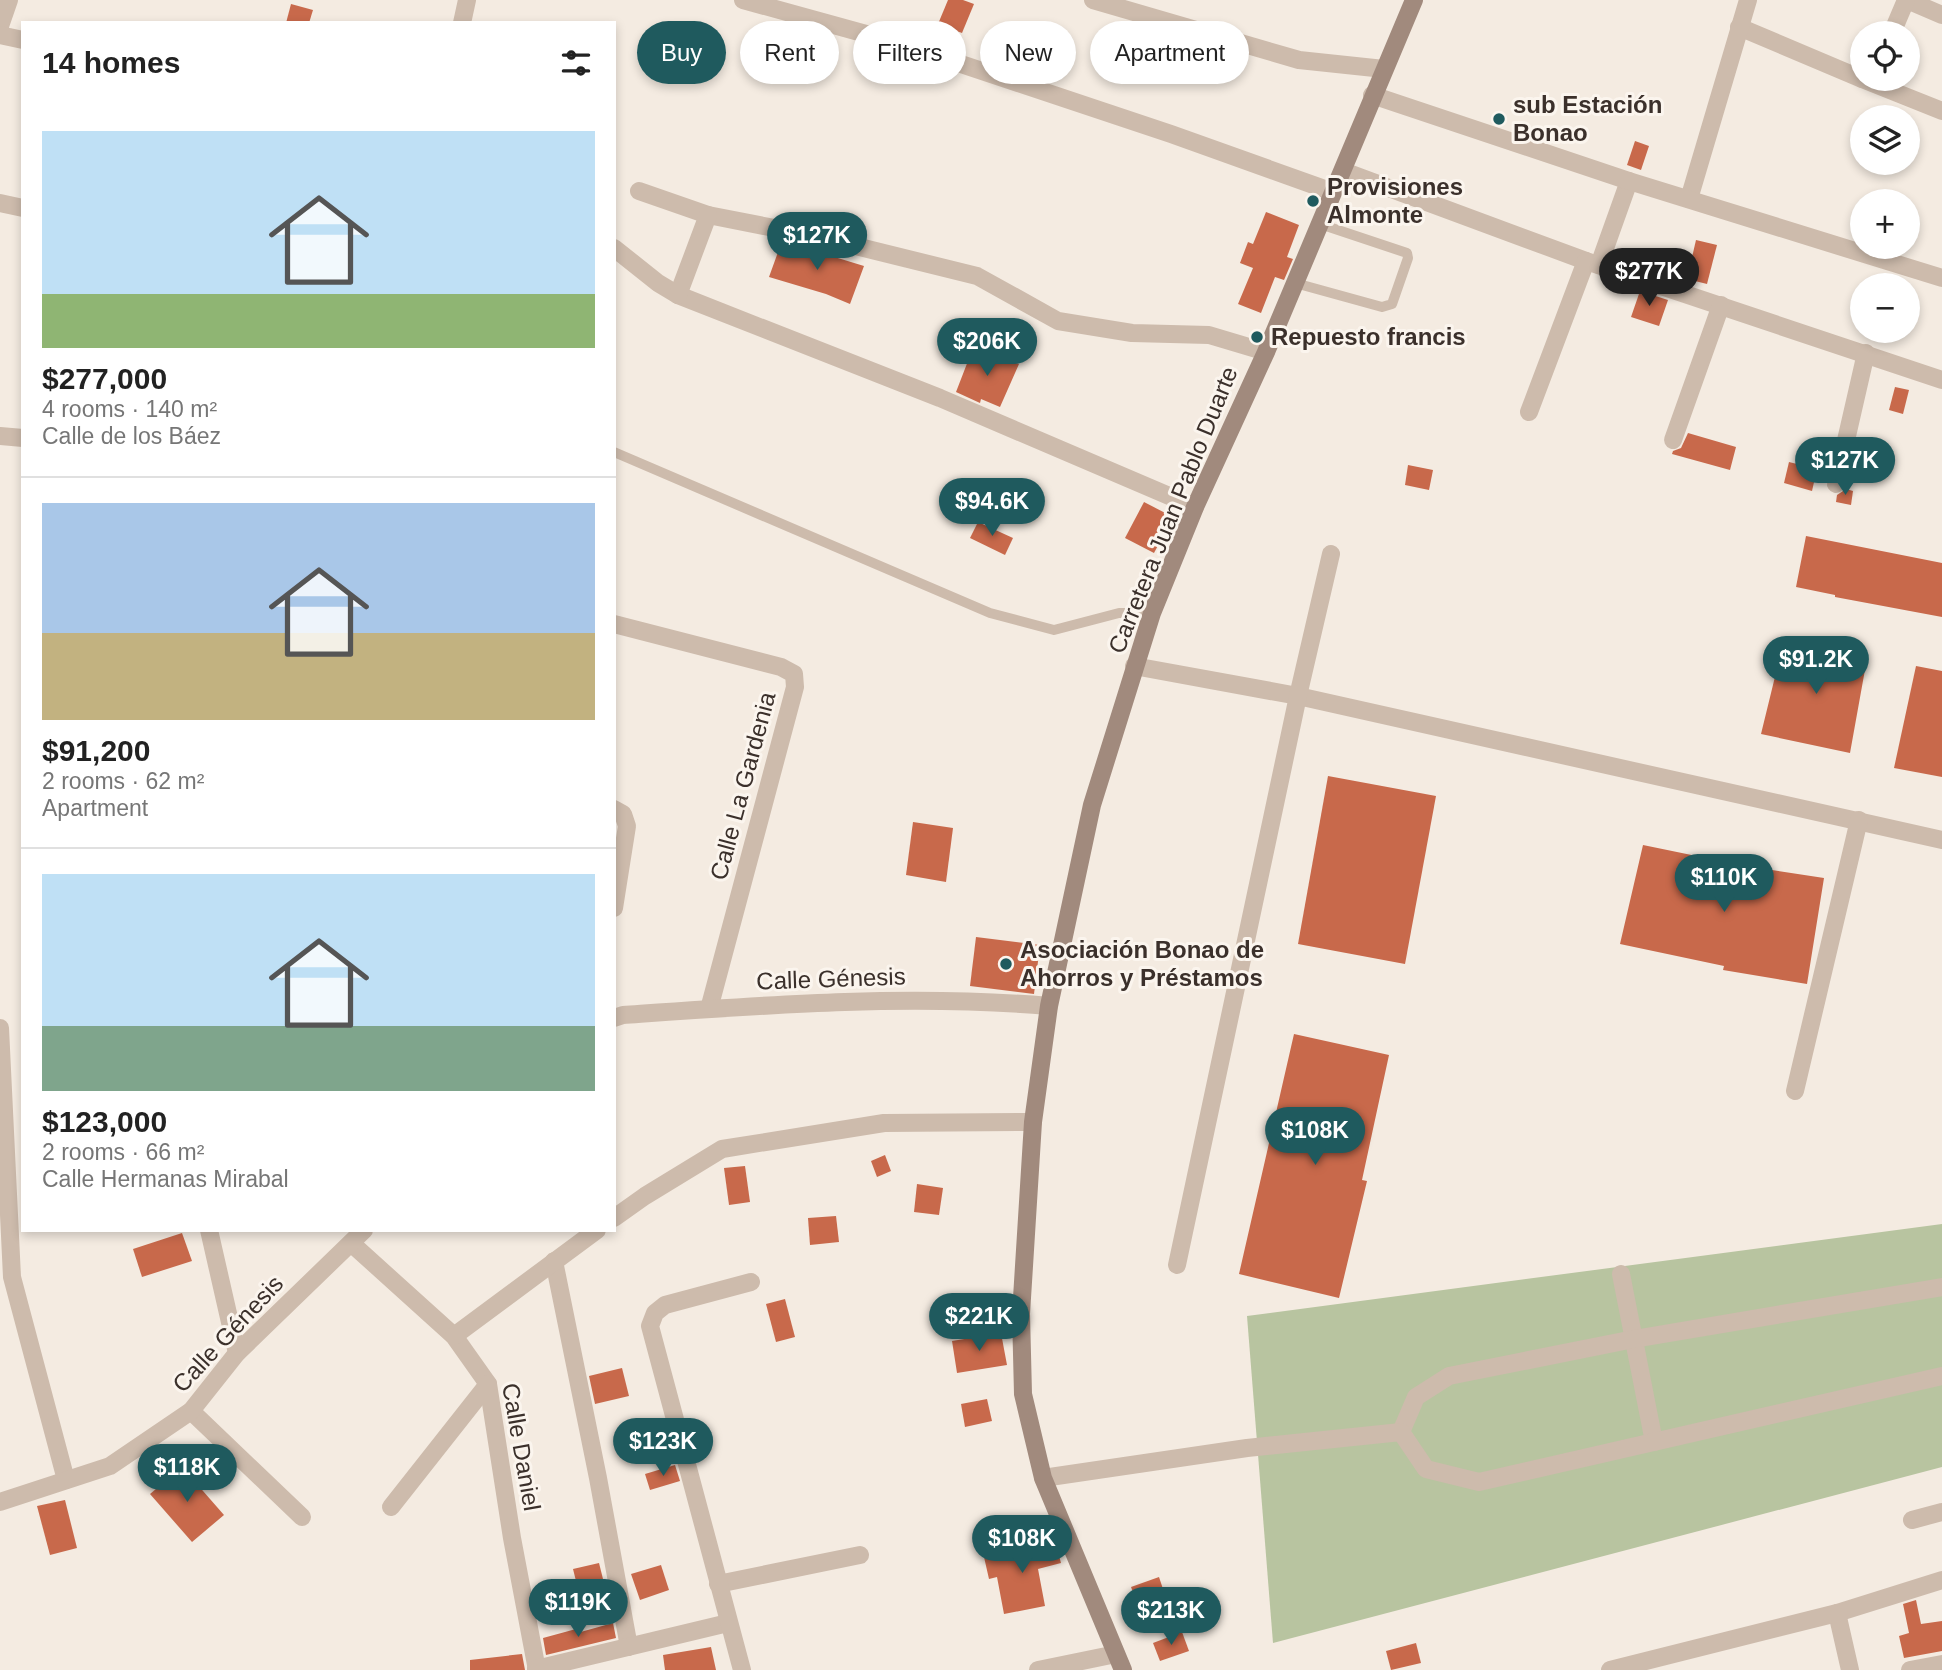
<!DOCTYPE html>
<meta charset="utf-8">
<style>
body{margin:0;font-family:Arial,sans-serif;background:#f2f2f2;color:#222;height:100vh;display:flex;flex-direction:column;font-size:26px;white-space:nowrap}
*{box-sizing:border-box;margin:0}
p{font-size:23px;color:#767676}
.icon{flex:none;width:38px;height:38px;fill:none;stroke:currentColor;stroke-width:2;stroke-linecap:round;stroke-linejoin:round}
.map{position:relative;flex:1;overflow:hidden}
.sheet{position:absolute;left:21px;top:21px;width:595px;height:1211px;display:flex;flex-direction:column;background:#fff;border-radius:0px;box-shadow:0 4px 10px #0003}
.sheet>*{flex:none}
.top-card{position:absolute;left:637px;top:21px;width:665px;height:63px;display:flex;gap:14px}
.buttons{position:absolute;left:1850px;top:21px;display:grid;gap:14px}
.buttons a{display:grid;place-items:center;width:70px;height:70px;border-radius:50%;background:#fff;box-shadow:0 4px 10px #0003;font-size:35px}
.price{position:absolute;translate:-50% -60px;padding:0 16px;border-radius:24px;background:#1f5a5e;color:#fff;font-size:23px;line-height:46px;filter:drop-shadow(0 2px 4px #0008)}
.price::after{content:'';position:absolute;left:50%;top:42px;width:21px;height:16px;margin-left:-10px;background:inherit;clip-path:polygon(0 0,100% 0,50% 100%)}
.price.on{background:#222;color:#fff}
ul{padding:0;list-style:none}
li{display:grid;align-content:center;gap:14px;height:371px;padding:0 21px}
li+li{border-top:2px solid #e0e0e0}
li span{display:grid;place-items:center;height:217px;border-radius:0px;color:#555}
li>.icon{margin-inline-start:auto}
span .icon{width:126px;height:126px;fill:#fffc;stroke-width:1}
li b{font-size:30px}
h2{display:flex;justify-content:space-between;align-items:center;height:84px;padding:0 21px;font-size:30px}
.chip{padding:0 24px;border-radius:32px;background:#fff;box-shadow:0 4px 10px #0003;font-size:24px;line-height:63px}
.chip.on{background:#1f5a5e;color:#fff}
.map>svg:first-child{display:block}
.green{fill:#b8c4a0}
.building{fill:#c8694b}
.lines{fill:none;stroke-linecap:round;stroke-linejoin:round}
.service{stroke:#cdbbac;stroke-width:10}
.minor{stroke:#cdbbac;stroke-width:18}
.tertiary{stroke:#cdbbac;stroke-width:18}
.secondary{stroke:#a18a7d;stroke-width:18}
.poi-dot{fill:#1f5a5e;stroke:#fbf5ee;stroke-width:2.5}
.labels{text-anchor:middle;stroke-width:6;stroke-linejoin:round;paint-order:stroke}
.poi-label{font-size:24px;font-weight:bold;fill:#3b302b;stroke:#fbf5ee;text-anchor:start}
.street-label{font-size:24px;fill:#3b302b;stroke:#fbf5ee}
</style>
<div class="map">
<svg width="1942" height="1670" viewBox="0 0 1942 1670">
<rect width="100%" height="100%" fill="#f4ebe1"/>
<polygon class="green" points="1942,1224 1942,1467 1273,1643 1247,1316"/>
<g class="building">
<polygon points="948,0 963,0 974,4 962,33 938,24"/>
<polygon points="291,4 313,10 309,23 286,23"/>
<polygon points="1219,50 1236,54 1232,78 1214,75"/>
<polygon points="1635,141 1649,146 1641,170 1627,165"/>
<polygon points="1266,212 1299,225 1287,257 1293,259 1284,280 1275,277 1261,313 1238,304 1253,268 1240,263 1248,242 1253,244"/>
<polygon points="1696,240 1717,245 1707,284 1687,279"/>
<polygon points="782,241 864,266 850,304 826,294 769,277"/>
<polygon points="1640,291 1668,300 1659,326 1631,317"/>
<polygon points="973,348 1019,364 1000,407 981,399 980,403 956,392"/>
<polygon points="1895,387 1909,390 1903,414 1889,410"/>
<polygon points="1688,433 1736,447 1730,470 1672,454 1673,451 1681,448"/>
<polygon points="1789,462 1817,469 1812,491 1784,483"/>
<polygon points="1408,465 1433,470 1429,490 1405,485"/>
<polygon points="1846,489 1853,491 1851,505 1836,502 1837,495"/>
<polygon points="1144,502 1173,517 1154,553 1125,538"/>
<polygon points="978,522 1013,538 1005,555 970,538"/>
<polygon points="1806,536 1942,563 1942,617 1835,597 1835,595 1796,587"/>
<polygon points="1784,640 1821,649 1822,645 1868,653 1850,753 1761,734"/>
<polygon points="1916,666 1942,671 1942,777 1894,768"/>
<polygon points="1328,776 1436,796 1405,964 1298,944"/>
<polygon points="913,822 953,828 946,882 906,875"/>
<polygon points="1643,845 1740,865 1824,878 1807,984 1723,970 1724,966 1620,944"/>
<polygon points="976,937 1040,945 1034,994 970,986"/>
<polygon points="1294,1034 1389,1055 1362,1180 1367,1181 1339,1298 1239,1274"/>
<polygon points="885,1155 891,1171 877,1177 871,1161"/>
<polygon points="745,1166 750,1202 729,1205 724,1168"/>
<polygon points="917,1184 943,1188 939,1215 914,1212"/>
<polygon points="836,1216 839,1242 810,1245 808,1218"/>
<polygon points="182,1233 192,1261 142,1277 133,1249"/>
<polygon points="785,1299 795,1337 776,1342 766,1304"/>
<polygon points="1001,1333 1007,1365 957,1373 952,1341"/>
<polygon points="622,1368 629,1396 595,1404 589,1376"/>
<polygon points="987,1399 992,1421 965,1427 961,1404"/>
<polygon points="675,1465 680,1481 650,1490 645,1474"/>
<polygon points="182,1467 224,1515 192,1542 150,1494"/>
<polygon points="65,1500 77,1548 50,1555 37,1506"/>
<polygon points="1055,1541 1061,1563 1038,1569 1045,1606 1004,1614 997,1577 989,1579 984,1557"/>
<polygon points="599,1563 603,1579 577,1585 573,1569"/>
<polygon points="661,1565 669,1590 640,1600 631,1574"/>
<polygon points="1159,1577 1165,1595 1138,1605 1131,1587"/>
<polygon points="1916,1600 1921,1624 1942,1621 1942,1651 1904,1658 1899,1636 1909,1633 1903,1604"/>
<polygon points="613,1623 616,1638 546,1655 543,1638 576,1629 577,1633"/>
<polygon points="1182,1632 1189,1651 1160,1661 1153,1643"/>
<polygon points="1416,1643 1421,1663 1391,1670 1386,1651"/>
<polygon points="711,1647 716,1670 665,1670 663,1655"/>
<polygon points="522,1654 525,1670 470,1670 470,1660"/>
</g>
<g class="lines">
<g class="service">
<polyline points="1295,283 1382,307 1392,304 1408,258 1407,253 1320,224"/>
<polyline points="614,452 990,613 1054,630 1119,613 1152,613"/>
</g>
<g class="minor">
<polyline points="743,0 895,42 1171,134 1333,192"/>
<polyline points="1093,0 1299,60 1384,69"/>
<polyline points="1907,0 1942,15"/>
<polyline points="462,23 467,0"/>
<polyline points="0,26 9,0"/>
<polyline points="1739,27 1862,79"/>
<polyline points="1892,33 1906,0"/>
<polyline points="0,35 23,40"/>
<polyline points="1862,79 1942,111"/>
<polyline points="1343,171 1586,261 1942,380"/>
<polyline points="639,191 708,215 815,236 977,276 1058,321 1132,333 1209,335 1266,352"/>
<polyline points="1689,199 1748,0"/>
<polyline points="0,203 23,208"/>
<polyline points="614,248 658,283 678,295 940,398 1195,507"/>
<polyline points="1599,265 1629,181"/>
<polyline points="678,295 708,215"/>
<polyline points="1529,412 1586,261"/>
<polyline points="0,436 23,438"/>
<polyline points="1673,440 1721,305"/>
<polyline points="1836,484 1866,353"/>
<polyline points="614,624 781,667 794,674 795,687 709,1009"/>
<polyline points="1134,666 1298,696 1942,840"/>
<polyline points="614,809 623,814 627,826 614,908"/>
<path d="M614,1018L623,1015C765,1005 907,994 1049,1006"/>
<polyline points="0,1028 12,1277 66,1480"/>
<polyline points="1795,1091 1859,820"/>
<polyline points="614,1218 645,1196 722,1149 884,1123 1033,1122"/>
<polyline points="209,1230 237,1353"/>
<polyline points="351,1243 454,1336 488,1384 512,1538 537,1670"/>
<polyline points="554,1261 598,1478 629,1647"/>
<polyline points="1177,1265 1298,696 1331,554"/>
<polyline points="1621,1274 1654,1442"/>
<polyline points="454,1336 597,1230"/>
<polyline points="191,1411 302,1517"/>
<polyline points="1401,1432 1416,1397 1449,1376 1634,1339 1942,1287"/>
<polyline points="1043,1478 1247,1448 1401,1432 1426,1469 1479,1482 1942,1376"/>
<polyline points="0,1502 110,1466 191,1411 237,1353 364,1230"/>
<polyline points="391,1507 488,1384"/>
<polyline points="1912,1520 1942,1512"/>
<polyline points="718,1584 860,1555"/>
<polyline points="1837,1613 1850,1670"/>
<polyline points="536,1669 728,1623"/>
<polyline points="742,1670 650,1326 655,1313 665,1305 751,1282"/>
<polyline points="1038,1670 1116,1654"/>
<polyline points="1610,1670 1837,1613 1942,1580"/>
<polyline points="1910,1670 1942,1664"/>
</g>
<polyline class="tertiary" points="1372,95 1629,181 1942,278"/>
<polyline class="secondary" points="1123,1670 1043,1478 1023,1394 1021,1314 1033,1122 1049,1006 1092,805 1152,613 1195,507 1266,352 1414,0"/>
</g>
<g class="poi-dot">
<circle cx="1499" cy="119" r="7"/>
<circle cx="1313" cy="201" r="7"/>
<circle cx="1257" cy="337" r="7"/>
<circle cx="1006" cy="964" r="7"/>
</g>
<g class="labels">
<g class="poi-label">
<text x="1513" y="113">sub Estación<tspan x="1513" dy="28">Bonao</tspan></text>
<text x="1327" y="195">Provisiones<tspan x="1327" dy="28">Almonte</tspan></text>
<text x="1271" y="345">Repuesto francis</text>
<text x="1020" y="958">Asociación Bonao de<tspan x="1020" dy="28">Ahorros y Préstamos</tspan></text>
</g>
<g class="street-label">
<text transform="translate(1173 510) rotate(-68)" y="8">Carretera Juan Pablo Duarte</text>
<text transform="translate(743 786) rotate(-75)" y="8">Calle La Gardenia</text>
<text transform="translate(831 979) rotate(-2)" y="8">Calle Génesis</text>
<text transform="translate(228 1334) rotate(-47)" y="8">Calle Génesis</text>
<text transform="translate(521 1447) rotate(80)" y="8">Calle Daniel</text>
</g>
</g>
</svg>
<div class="buttons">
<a><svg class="icon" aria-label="locate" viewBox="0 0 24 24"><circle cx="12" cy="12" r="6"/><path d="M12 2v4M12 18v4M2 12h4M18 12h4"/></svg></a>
<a><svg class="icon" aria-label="layers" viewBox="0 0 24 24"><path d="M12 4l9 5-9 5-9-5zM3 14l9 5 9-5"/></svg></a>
<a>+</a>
<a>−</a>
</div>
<b class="price" style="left:817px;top:272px">$127K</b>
<b class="price on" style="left:1649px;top:308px">$277K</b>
<b class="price" style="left:987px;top:378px">$206K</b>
<b class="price" style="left:1845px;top:497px">$127K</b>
<b class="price" style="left:992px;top:538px">$94.6K</b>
<b class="price" style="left:1816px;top:696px">$91.2K</b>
<b class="price" style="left:1724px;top:914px">$110K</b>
<b class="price" style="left:1315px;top:1167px">$108K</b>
<b class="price" style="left:979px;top:1353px">$221K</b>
<b class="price" style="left:663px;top:1478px">$123K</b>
<b class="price" style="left:187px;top:1504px">$118K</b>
<b class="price" style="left:1022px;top:1575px">$108K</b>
<b class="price" style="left:578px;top:1639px">$119K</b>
<b class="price" style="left:1171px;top:1647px">$213K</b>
<div class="top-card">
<a class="chip on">Buy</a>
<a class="chip">Rent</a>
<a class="chip">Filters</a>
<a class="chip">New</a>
<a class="chip">Apartment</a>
</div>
<section class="sheet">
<h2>14 homes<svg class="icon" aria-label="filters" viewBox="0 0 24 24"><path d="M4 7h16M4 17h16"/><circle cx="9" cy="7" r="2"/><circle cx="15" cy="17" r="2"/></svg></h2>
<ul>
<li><span style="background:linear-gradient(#bfe0f5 75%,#8fb573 0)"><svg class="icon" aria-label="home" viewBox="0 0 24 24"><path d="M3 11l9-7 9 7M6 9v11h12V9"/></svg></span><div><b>$277,000</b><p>4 rooms · 140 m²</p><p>Calle de los Báez</p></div></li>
<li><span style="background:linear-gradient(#a9c7e8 60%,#c2b280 0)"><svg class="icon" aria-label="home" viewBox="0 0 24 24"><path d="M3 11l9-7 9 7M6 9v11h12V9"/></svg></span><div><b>$91,200</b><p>2 rooms · 62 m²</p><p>Apartment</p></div></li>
<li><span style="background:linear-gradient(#bfe0f5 70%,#7fa58c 0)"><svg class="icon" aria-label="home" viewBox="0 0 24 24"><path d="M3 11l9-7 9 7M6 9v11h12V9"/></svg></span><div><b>$123,000</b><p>2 rooms · 66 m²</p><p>Calle Hermanas Mirabal</p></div></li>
</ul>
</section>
</div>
